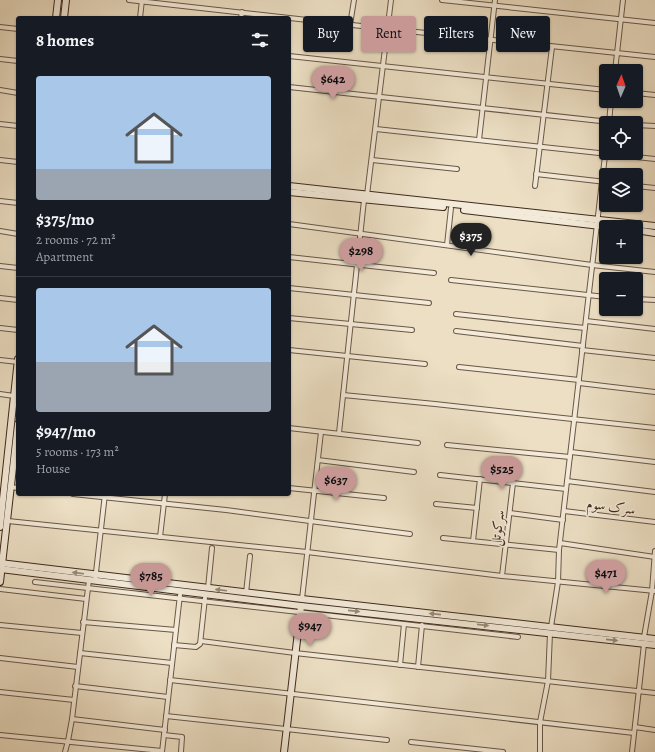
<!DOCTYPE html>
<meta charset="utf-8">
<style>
body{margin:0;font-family:Alegreya,Amiri,serif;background:#20242c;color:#f1f3f6;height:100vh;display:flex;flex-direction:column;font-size:15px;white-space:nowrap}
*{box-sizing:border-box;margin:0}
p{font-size:13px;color:#9ea1a6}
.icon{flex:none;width:22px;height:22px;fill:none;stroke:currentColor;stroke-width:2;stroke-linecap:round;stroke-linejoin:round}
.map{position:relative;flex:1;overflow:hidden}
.drawer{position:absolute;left:16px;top:16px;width:275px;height:480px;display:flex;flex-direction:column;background:#171b24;border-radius:4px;box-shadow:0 1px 3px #0004}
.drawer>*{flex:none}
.banner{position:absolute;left:303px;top:16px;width:292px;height:36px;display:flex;gap:8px}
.needle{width:26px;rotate:2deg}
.tools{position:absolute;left:599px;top:64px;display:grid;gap:8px}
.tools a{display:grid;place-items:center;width:44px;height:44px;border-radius:4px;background:#171b24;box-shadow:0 1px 3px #0004;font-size:20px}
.price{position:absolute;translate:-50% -34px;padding:0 9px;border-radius:14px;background:#c59692;color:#111;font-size:13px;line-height:26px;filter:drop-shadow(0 1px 2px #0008)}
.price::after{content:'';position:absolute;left:50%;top:24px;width:12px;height:9px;margin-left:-6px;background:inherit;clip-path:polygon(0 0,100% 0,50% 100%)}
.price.current{background:#222;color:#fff}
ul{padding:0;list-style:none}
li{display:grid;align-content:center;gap:8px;height:212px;padding:0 20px}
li+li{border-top:1px solid #363941}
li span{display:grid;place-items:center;height:124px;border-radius:4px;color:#555}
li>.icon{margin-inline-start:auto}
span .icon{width:72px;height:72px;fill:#fffc;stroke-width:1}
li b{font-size:17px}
h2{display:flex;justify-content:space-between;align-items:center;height:48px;padding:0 20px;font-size:17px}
.pill{padding:0 14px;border-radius:4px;background:#171b24;box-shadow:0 1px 3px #0004;font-size:14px;line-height:36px}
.pill.current{background:#c59692;color:#111}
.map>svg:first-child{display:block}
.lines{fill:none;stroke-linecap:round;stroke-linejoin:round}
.street-casing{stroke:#6a5745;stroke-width:6}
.secondary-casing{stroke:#3e2a1b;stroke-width:8}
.street{stroke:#f3ead9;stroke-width:4}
.secondary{stroke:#f3ead9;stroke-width:6}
.oneway{fill:#988a7a}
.labels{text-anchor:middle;stroke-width:3;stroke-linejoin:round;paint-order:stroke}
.street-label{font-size:14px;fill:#3e2a1b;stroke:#f3ead9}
</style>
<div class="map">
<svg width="655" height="752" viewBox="0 0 655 752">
<rect width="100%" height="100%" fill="#ecdfc4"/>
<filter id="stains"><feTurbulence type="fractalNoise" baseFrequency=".005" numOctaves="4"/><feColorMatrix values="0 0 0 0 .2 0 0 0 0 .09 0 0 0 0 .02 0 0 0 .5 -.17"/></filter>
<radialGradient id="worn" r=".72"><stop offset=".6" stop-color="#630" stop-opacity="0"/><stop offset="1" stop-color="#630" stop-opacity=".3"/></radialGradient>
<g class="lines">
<defs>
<g id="street">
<polyline points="129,0 388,29 655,57"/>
<polyline points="442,0 655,23"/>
<polyline points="140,18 142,0"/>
<polyline points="241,18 242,12"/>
<polyline points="350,25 354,0"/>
<polyline points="0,27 18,29"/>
<polyline points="289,56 606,90"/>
<polyline points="0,59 18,61"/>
<polyline points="615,71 623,0"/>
<polyline points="289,87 619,123"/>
<polyline points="0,90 18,93"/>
<polyline points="636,93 655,95"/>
<polyline points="609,123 611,101"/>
<polyline points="0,124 18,126"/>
<polyline points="636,125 655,126"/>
<polyline points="376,129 655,159"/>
<polyline points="479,140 495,0"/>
<polyline points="0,160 18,162"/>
<polyline points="372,160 457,169"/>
<polyline points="536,174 606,182"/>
<polyline points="535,186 552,47"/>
<polyline points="636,186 655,188"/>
<polyline points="367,195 391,0"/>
<polyline points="0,201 18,203"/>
<polyline points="289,224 592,265 655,272"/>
<polyline points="0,231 18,234"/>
<polyline points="447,245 451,208"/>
<polyline points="289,257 434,273"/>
<polyline points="0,266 18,268"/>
<polyline points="451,280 606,297"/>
<polyline points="289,288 429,303"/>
<polyline points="0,298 18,300"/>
<polyline points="636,299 655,300"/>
<polyline points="456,314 585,328"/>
<polyline points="289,318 412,330"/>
<polyline points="586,321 655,329"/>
<polyline points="0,328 18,330"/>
<polyline points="456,331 583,346"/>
<polyline points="289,350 425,364"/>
<polyline points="582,350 655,358"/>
<polyline points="0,360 18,362"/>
<polyline points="459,367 579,380"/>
<polyline points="579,383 655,392"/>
<polyline points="0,394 14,396"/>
<polyline points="343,395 435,404 655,428"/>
<polyline points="289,428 418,443"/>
<polyline points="339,433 364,200"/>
<polyline points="447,445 570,457"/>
<polyline points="571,452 655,462"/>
<polyline points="318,460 414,472"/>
<polyline points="440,475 566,489"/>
<polyline points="567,481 655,492"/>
<polyline points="11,487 18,488"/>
<polyline points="289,488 384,498"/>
<polyline points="73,494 226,510 410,534"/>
<polyline points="436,504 477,508"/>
<polyline points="564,511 655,522"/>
<polyline points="510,513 563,520"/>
<polyline points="8,521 307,552 502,576 655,591"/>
<polyline points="160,537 165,494"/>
<polyline points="443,538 559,550"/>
<polyline points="473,541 480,479"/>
<polyline points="560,543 655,557"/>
<polyline points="502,576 513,483"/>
<polyline points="95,581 105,494"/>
<polyline points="35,582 518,637"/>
<polyline points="208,588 212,548"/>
<polyline points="0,589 86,599"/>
<polyline points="246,593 250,556"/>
<polyline points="302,599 321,432"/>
<polyline points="83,622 176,630"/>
<polyline points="0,625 82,633"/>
<polyline points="551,627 558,582 559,550 606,147"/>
<polyline points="644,637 652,591 655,551"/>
<polyline points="201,641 295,653 655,693"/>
<polyline points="174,645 196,647 200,644 205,598"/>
<polyline points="80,653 172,663"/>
<polyline points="0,658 78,667"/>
<polyline points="400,665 404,624"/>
<polyline points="418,667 422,625"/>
<polyline points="170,680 634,733"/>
<polyline points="75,686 168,697"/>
<polyline points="0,692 74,700"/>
<polyline points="166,716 387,740"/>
<polyline points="72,719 165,730"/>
<polyline points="635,727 655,730"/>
<polyline points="0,735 162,751"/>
<polyline points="164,735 182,737 181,752"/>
<polyline points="411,742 503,752"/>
<polyline points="65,752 68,741 72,719 89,580"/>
<polyline points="162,752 180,595"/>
<polyline points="540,752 540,722 548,681 550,633"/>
<polyline points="632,752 644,644"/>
</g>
<g id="secondary">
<polyline points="56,18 58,0"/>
<polyline points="64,18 66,0"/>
<polyline points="289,186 655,226"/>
<polyline points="289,192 443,207"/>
<polyline points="464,210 609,227"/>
<polyline points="636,230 655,233"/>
<polyline points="0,527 18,359"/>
<polyline points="0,563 302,599 655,639"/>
<polyline points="0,569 301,606 655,645"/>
<polyline points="0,582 18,424"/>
<polyline points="284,752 301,606"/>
</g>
</defs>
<use href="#street" class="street-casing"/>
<use href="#secondary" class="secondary-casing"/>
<use href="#street" class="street"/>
<use href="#secondary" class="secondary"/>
</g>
<defs><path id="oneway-solid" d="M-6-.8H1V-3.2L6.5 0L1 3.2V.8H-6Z"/></defs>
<g class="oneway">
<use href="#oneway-solid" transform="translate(78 573) rotate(-173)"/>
<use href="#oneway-solid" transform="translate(221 590) rotate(-173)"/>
<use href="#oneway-solid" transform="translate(354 611) rotate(6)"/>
<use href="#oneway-solid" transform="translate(435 614) rotate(-174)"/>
<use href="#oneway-solid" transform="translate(483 625) rotate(6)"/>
<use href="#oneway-solid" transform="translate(612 640) rotate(6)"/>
</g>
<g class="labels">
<g class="street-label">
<text transform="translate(611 506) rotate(7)" y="5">سرک سوم</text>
<text transform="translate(497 528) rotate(-83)" y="5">سرکوتل</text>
</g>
</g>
<rect width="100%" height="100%" filter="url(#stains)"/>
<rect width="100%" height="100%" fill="url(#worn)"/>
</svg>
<div class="tools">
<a><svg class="needle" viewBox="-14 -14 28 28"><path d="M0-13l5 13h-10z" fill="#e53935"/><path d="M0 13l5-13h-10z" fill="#9ea1a6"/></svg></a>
<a><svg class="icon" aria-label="locate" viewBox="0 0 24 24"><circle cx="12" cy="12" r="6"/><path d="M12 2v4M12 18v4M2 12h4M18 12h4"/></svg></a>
<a><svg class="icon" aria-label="layers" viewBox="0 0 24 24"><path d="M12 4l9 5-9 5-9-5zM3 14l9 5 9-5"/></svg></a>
<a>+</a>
<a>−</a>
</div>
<b class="price" style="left:333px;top:100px">$642</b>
<b class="price current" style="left:471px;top:257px">$375</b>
<b class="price" style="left:361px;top:272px">$298</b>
<b class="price" style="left:502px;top:490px">$525</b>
<b class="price" style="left:336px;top:501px">$637</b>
<b class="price" style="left:606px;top:594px">$471</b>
<b class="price" style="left:151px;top:597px">$785</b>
<b class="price" style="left:310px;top:647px">$947</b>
<div class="banner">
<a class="pill">Buy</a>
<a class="pill current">Rent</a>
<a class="pill">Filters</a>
<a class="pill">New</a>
</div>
<section class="drawer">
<h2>8 homes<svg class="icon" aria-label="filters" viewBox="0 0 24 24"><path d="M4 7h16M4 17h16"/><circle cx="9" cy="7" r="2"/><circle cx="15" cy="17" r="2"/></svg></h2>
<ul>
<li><span style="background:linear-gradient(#a9c7e8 75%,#9aa5b1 0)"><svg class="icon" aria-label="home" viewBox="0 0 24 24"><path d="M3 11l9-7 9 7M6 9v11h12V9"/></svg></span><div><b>$375/mo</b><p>2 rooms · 72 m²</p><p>Apartment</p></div></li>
<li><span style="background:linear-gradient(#a9c7e8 60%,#9aa5b1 0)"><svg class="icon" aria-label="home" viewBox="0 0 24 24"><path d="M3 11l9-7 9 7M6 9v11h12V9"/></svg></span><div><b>$947/mo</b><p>5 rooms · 173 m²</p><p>House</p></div></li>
</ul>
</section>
</div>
